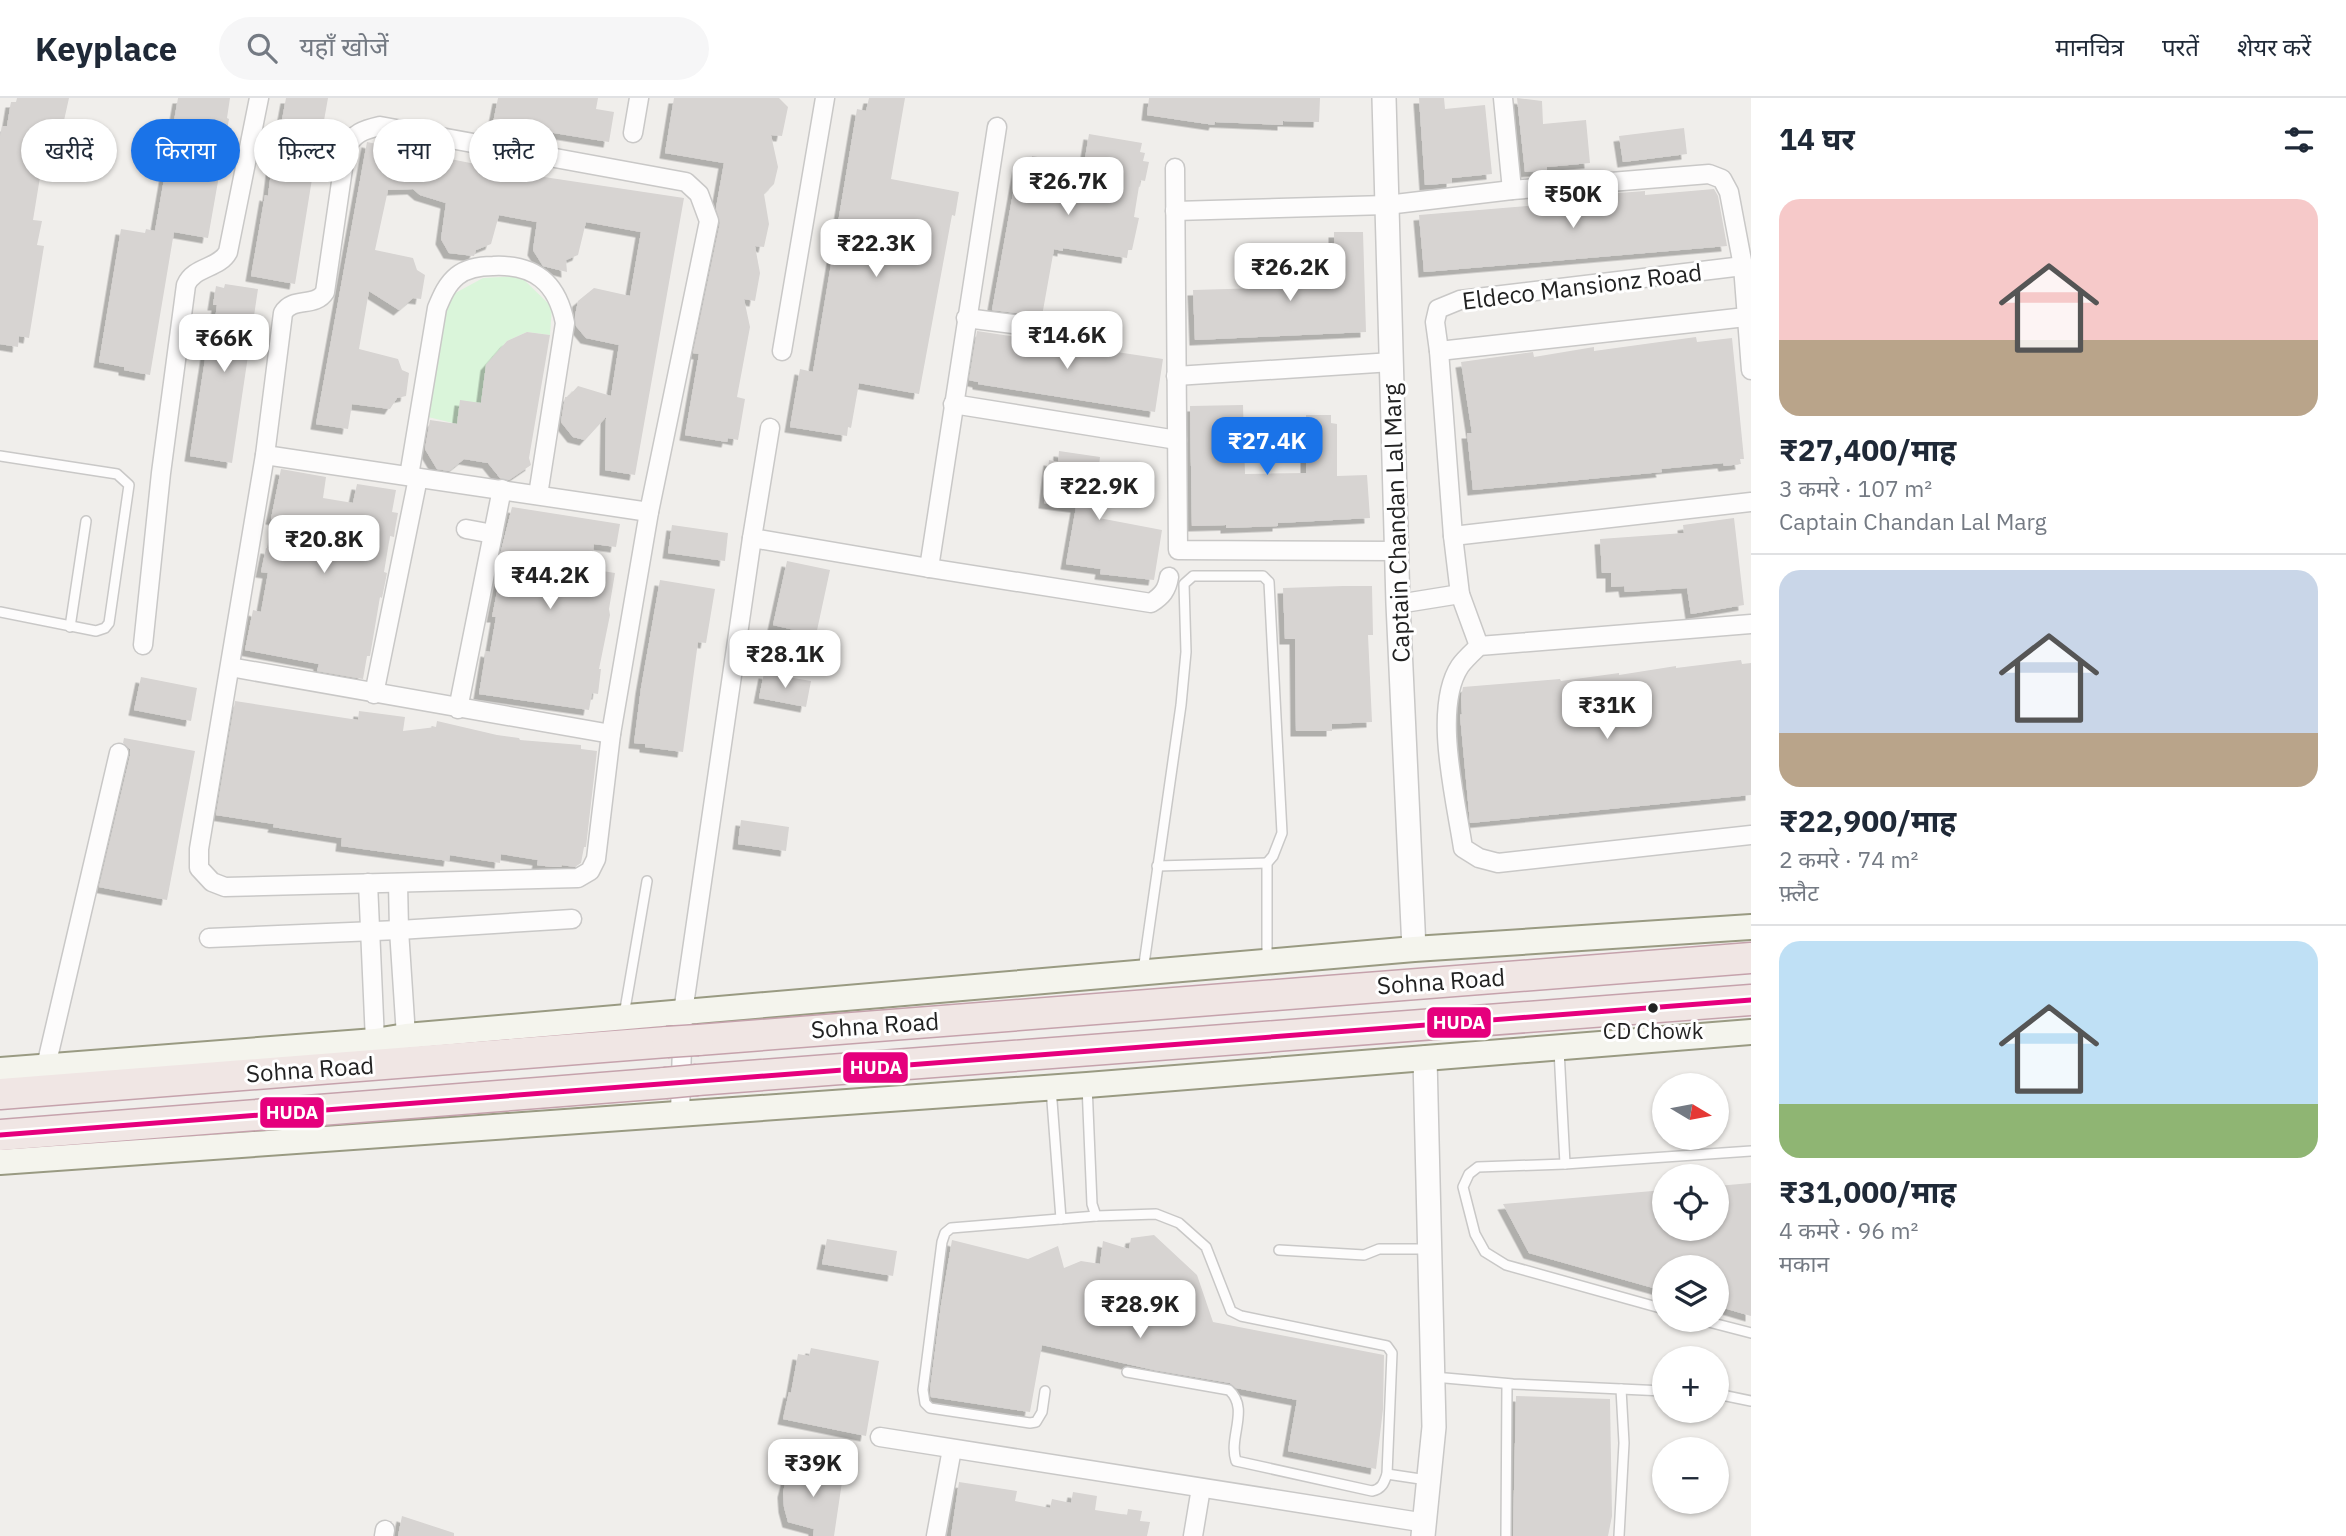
<!DOCTYPE html>
<html lang="hi">
<meta charset="utf-8">
<style>
body{margin:0;font-family:"IBM Plex Sans","Noto Sans Devanagari",sans-serif;background:#f6f6f7;color:#1f2937;height:100vh;display:flex;flex-direction:column;font-size:26px;white-space:nowrap}
*{box-sizing:border-box;margin:0}
p{font-size:23px;color:#747a83}
.icon{flex:none;width:38px;height:38px;fill:none;stroke:currentColor;stroke-width:2;stroke-linecap:round;stroke-linejoin:round}
.map{position:relative;flex:1;overflow:hidden}
.sheet{display:flex;flex-direction:column;background:#fff;width:595px}
.sheet>*{flex:none}
.hud{position:absolute;left:21px;top:21px;width:665px;height:63px;display:flex;gap:14px}
.needle{width:46px;rotate:100deg}
.fabs{position:absolute;left:1652px;top:975px;display:grid;gap:14px}
.fabs a{display:grid;place-items:center;width:77px;height:77px;border-radius:50%;background:#fff;box-shadow:0 2px 5px #0004;font-size:35px}
.price{position:absolute;translate:-50% -60px;padding:0 16px;border-radius:14px;background:#fff;color:#222;font-size:23px;line-height:46px;filter:drop-shadow(0 2px 4px #0008)}
.price::after{content:'';position:absolute;left:50%;top:42px;width:21px;height:16px;margin-left:-10px;background:inherit;clip-path:polygon(0 0,100% 0,50% 100%)}
.price.active{background:#1a73e8;color:#fff}
ul{padding:0;list-style:none}
li{display:grid;align-content:center;gap:14px;height:371px;padding:0 28px}
li+li{border-top:2px solid #e0e1e3}
li span{display:grid;place-items:center;height:217px;border-radius:21px;color:#555}
li>.icon{margin-inline-start:auto}
span .icon{width:126px;height:126px;fill:#fffc;stroke-width:1}
li b{font-size:30px}
h2{display:flex;justify-content:space-between;align-items:center;height:84px;padding:0 28px;font-size:30px}
.chip{padding:0 24px;border-radius:32px;background:#fff;box-shadow:0 2px 5px #0004;font-size:24px;line-height:63px}
.chip.active{background:#1a73e8;color:#fff}
header{display:flex;align-items:center;gap:42px;box-sizing:border-box;height:98px;padding:0 35px;background:#fff;border-bottom:2px solid #e0e1e3}
header strong{font-size:33px}
nav{display:flex;gap:38px;margin-inline-start:auto;font-size:24px}
.search{width:490px;height:63px;background:#f6f6f7;display:flex;align-items:center;gap:18px;box-sizing:border-box;padding:0 24px;border-radius:38px;color:#747a83;font-size:26px}
main{display:flex;flex:1;min-height:0}
.map>svg:first-child{display:block}
.park{fill:#daf5da}
.building{fill:#d7d4d2;filter:url(#shadow)}
.lines{fill:none;stroke-linecap:round;stroke-linejoin:round}
.service-casing{stroke:#c9c8c7;stroke-width:12}
.minor-casing{stroke:#c9c8c7;stroke-width:21}
.tertiary-casing{stroke:#c9c8c7;stroke-width:26}
.secondary-casing{stroke:#999a82;stroke-width:28}
.trunk-casing{stroke:#c5a2ac;stroke-width:33}
.service{stroke:#fdfcfc;stroke-width:9}
.minor{stroke:#fdfcfc;stroke-width:18}
.tertiary{stroke:#fdfcfc;stroke-width:23}
.secondary{stroke:#f4f4ed;stroke-width:24}
.trunk{stroke:#f0e6e4;stroke-width:30}
.trunk-bridge-casing{stroke:#c5a2ac;stroke-width:33;stroke-linecap:butt}
.trunk-bridge{stroke:#f0e6e4;stroke-width:30}
.bus-1-casing{stroke:#fff;stroke-width:10}
.bus-1{stroke:#e5007d;stroke-width:5}
.bus-dot{fill:#222;stroke:#fff;stroke-width:2.5}
.labels{text-anchor:middle;stroke-width:6;stroke-linejoin:round;paint-order:stroke}
.bus-label{font-size:22px;fill:#222;stroke:#fff}
.street-label{font-size:24px;fill:#222;stroke:#fff}
.line-badge{stroke:#fff;stroke-width:2.5}
.badge-label{font-size:19px;text-anchor:middle;font-weight:bold;fill:#fff}
</style>
<header>
<strong>Keyplace</strong>
<div class="search"><svg class="icon" aria-label="search" viewBox="0 0 24 24"><circle cx="10" cy="10" r="6"/><path d="M15 15l6 6"/></svg>यहाँ खोजें</div>
<nav><a>मानचित्र</a><a>परतें</a><a>शेयर करें</a></nav>
</header>
<main>
<div class="map">
<svg width="1751" height="1438" viewBox="0 0 1751 1438">
<defs>
<filter id="shadow"><feDropShadow dx="-5.5" dy="5.5" stdDeviation="0" flood-color="#0004"/></filter>
</defs>
<rect width="100%" height="100%" fill="#f0eeeb"/>
<polygon class="park" points="520,178 552,209 550,237 527,234 507,243 486,267 481,305 457,326 428,319 448,199 483,180"/>
<g class="building">
<polygon points="17,0 69,0 63,27 56,26 55,31 51,31 49,36 43,73 41,73 33,122 42,123 37,147 44,148 29,240 19,238 18,249 0,246 0,38 2,28 7,28 11,4 16,4"/>
<polygon points="178,0 230,0 227,20 229,21 208,140 174,134 150,277 124,272 124,269 99,264 121,131 145,135 146,131 155,133"/>
<polygon points="286,0 328,0 320,45 318,44 295,186 251,178 265,97 268,98 276,32 280,33"/>
<polygon points="498,0 598,0 596,11 614,14 609,44 493,25"/>
<polygon points="674,0 779,0 788,9 782,38 771,37 778,69 774,86 764,96 769,126 764,149 755,148 760,175 755,203 744,201 750,229 737,299 745,301 738,342 728,340 727,344 685,337 699,256 693,255 720,125 716,110 724,65 665,55"/>
<polygon points="869,0 905,0 891,81 959,94 955,118 952,117 919,296 859,285 851,330 848,329 847,338 790,329 800,271 813,274 857,11 866,13"/>
<polygon points="1149,0 1320,0 1319,24 1283,23 1283,27 1215,24 1214,27 1147,17"/>
<polygon points="1419,0 1444,0 1445,11 1485,7 1492,76 1452,80 1452,85 1425,87"/>
<polygon points="1517,0 1542,3 1543,26 1586,22 1590,65 1547,69 1547,72 1525,74"/>
<polygon points="1684,30 1687,56 1623,64 1619,38"/>
<polygon points="1089,36 1142,45 1140,54 1145,55 1143,63 1149,64 1145,83 1140,82 1134,119 1139,120 1132,152 1128,152 1127,160 1063,150 1063,153 1054,151 1042,218 992,212 1019,62 1031,64 1032,58 1084,67"/>
<polygon points="367,44 524,76 684,100 635,377 605,372 606,319 585,342 573,339 561,324 565,299 568,299 578,288 611,298 619,247 586,240 576,228 575,218 578,203 594,190 630,198 641,134 586,124 578,157 566,162 567,174 543,168 533,152 537,124 499,117 491,146 476,152 474,158 449,155 441,141 446,105 420,97 413,91 388,92 375,152 413,160 417,172 425,177 421,201 413,200 399,212 369,193 359,251 398,261 402,272 409,275 406,298 397,300 390,311 352,306 348,331 316,326"/>
<polygon points="1714,91 1718,98 1727,148 1424,174 1419,117 1538,107 1538,109 1580,106 1580,98 1645,93 1645,97"/>
<polygon points="1334,134 1363,134 1366,234 1195,242 1193,192 1335,188"/>
<polygon points="225,186 258,191 232,365 190,358 209,236 213,236 217,207 213,207 216,188 224,190"/>
<polygon points="977,233 1163,261 1155,314 978,286 978,284 969,282"/>
<polygon points="527,234 550,237 529,360 531,367 509,382 500,380 488,365 464,361 449,373 437,371 425,351 430,322 457,326 460,302 481,305 486,267 507,243"/>
<polygon points="1696,239 1697,244 1732,240 1744,361 1740,361 1741,366 1724,368 1723,365 1661,371 1662,374 1473,392 1467,335 1472,335 1461,264 1533,254 1534,259 1594,249 1594,253"/>
<polygon points="1243,307 1245,376 1306,375 1306,317 1331,317 1331,325 1337,326 1337,378 1367,377 1370,420 1278,425 1278,428 1226,430 1226,427 1192,428 1190,308"/>
<polygon points="1059,353 1100,359 1099,367 1106,368 1099,420 1162,432 1154,482 1100,476 1101,471 1066,466 1076,409 1044,405 1049,362 1058,364"/>
<polygon points="281,371 326,379 323,400 353,405 357,386 396,392 392,414 398,415 395,431 394,439 390,438 384,474 387,475 382,500 380,499 370,558 367,558 363,581 317,573 319,566 245,552 253,512 261,514 268,475 261,474 266,450 272,451 277,422 271,421"/>
<polygon points="512,409 620,426 616,449 594,446 590,471 615,475 609,511 610,517 599,571 601,571 598,596 592,595 589,612 479,596 486,553 490,554 496,519 492,519 504,458 500,457"/>
<polygon points="1734,420 1744,507 1691,516 1687,490 1625,494 1624,488 1611,489 1611,475 1602,475 1600,441 1684,435 1683,427"/>
<polygon points="672,427 728,435 725,463 668,455"/>
<polygon points="787,463 830,472 816,537 773,527"/>
<polygon points="660,482 715,491 706,545 698,544 683,654 645,649 645,646 634,645 641,590"/>
<polygon points="1343,488 1372,488 1373,537 1368,537 1372,624 1332,626 1332,633 1296,633 1295,541 1285,541 1283,490"/>
<polygon points="1741,562 1742,566 1751,565 1751,697 1470,725 1460,617 1462,616 1461,600 1463,589 1560,581 1561,583 1619,575 1619,577 1676,568 1676,570"/>
<polygon points="764,575 811,583 806,609 759,600"/>
<polygon points="141,579 197,590 191,623 134,612"/>
<polygon points="235,603 358,622 359,613 405,619 403,633 436,629 437,623 497,637 519,640 520,642 581,647 581,651 597,653 586,749 584,749 581,765 575,769 562,767 561,769 552,769 537,767 538,762 501,756 500,765 450,757 449,763 341,748 342,740 273,729 274,726 216,717"/>
<polygon points="124,640 195,653 167,802 99,789 130,658 130,651 123,645"/>
<polygon points="741,722 789,729 786,753 738,746"/>
<polygon points="1751,1085 1751,1218 1717,1208 1717,1169 1664,1169 1664,1193 1529,1155 1503,1106 1664,1092 1664,1130 1717,1130 1717,1088"/>
<polygon points="1154,1137 1197,1177 1213,1224 1384,1257 1383,1311 1376,1371 1288,1353 1297,1302 1236,1290 1230,1285 1154,1272 1042,1247 1030,1314 931,1299 930,1292 941,1207 952,1142 1028,1161 1058,1148 1064,1170 1081,1163 1100,1166 1103,1143 1129,1151 1131,1140"/>
<polygon points="827,1141 897,1153 893,1178 822,1166"/>
<polygon points="811,1250 879,1263 866,1338 783,1321 789,1294 791,1295 798,1256 809,1258"/>
<polygon points="1516,1298 1610,1301 1612,1418 1608,1438 1513,1438"/>
<polygon points="820,1365 842,1384 834,1438 813,1438 814,1431 788,1424 784,1409 783,1394 788,1375 800,1369"/>
<polygon points="959,1384 1017,1393 1015,1403 1050,1410 1052,1401 1071,1405 1073,1394 1097,1398 1095,1412 1127,1417 1128,1411 1142,1413 1140,1423 1150,1424 1147,1438 951,1438"/>
<polygon points="402,1418 454,1435 454,1438 398,1438"/>
</g>
<g class="lines">
<defs>
<g id="service">
<polyline points="0,358 117,376 129,387 109,525 105,530 96,533 0,514"/>
<polyline points="70,529 86,423"/>
<polyline points="1157,768 1267,765"/>
<polyline points="1143,873 1181,607 1186,554 1184,486 1193,478 1263,478 1269,484 1282,735 1273,758 1267,765 1267,861"/>
<polyline points="624,917 647,783"/>
<polyline points="1559,952 1565,1066"/>
<polyline points="1087,987 1092,1106 1096,1118"/>
<polyline points="1051,990 1061,1121"/>
<polyline points="1279,1152 1364,1157 1379,1151 1427,1151"/>
<polyline points="1664,1211 1506,1167 1485,1154 1475,1136 1463,1089 1469,1076 1478,1069 1565,1066 1751,1053"/>
<polyline points="1701,1222 1751,1235"/>
<polyline points="1434,1279 1513,1286 1664,1293"/>
<path d="M1045,1293L1042,1314L1036,1324L1030,1325L930,1310L925,1305L923,1292L942,1144L945,1135L951,1130L1096,1118L1156,1116L1179,1125L1206,1149L1231,1213L1241,1218L1387,1248L1392,1255L1387,1376C1384,1385 1382,1391 1372,1393L1236,1363C1228,1339 1250,1311 1229,1292L1127,1274"/>
<polyline points="1717,1296 1751,1303"/>
<polyline points="1387,1376 1427,1382"/>
<polyline points="1506,1438 1507,1286"/>
<polyline points="1619,1438 1624,1345 1621,1291"/>
</g>
<g id="minor">
<polyline points="1503,0 1512,92"/>
<path d="M380,28L686,84L699,96L709,123L649,414L611,636L596,761L590,773L578,780L225,789L212,784L199,770V751L265,357L283,215C293,198 315,210 325,194L346,50C354,35 363,32 380,28Z"/>
<polyline points="633,35 639,0"/>
<polyline points="1175,70 1178,452 1397,453"/>
<polyline points="1175,113 1387,107 1512,92 1709,76 1722,81 1729,94 1743,168 1751,272"/>
<polyline points="966,220 1060,232"/>
<polyline points="782,253 825,0"/>
<polyline points="1439,253 1746,219"/>
<polyline points="1176,278 1392,264"/>
<polyline points="953,306 1177,342"/>
<polyline points="265,357 649,414"/>
<path d="M409,378L437,210C442,198 447,186 457,178C467,170 480,168 493,168C534,166 557,184 565,225L538,397"/>
<polyline points="466,431 493,436"/>
<polyline points="1453,438 1751,404"/>
<path d="M752,440L929,470L1151,505C1162,498 1167,492 1169,479"/>
<polyline points="929,470 997,29"/>
<polyline points="1398,506 1460,496"/>
<path d="M1751,526L1479,548C1473,554 1465,561 1460,568C1432,610 1456,702 1463,750L1479,760L1498,765L1751,737"/>
<path d="M143,547L161,375L186,187C194,168 219,171 228,154L259,0"/>
<polyline points="1479,548 1460,496 1453,438 1439,253 1435,224 1438,211 1460,202 1743,168"/>
<polyline points="230,569 611,636"/>
<polyline points="374,596 418,380"/>
<polyline points="458,611 502,391"/>
<polyline points="368,785 375,943"/>
<polyline points="398,785 399,832 406,938"/>
<polyline points="209,840 399,832 572,821"/>
<polyline points="46,968 119,655"/>
<polyline points="680,1016 683,914 752,440 770,330"/>
<polyline points="880,1339 1426,1425"/>
<polyline points="384,1438 385,1432"/>
<polyline points="936,1438 952,1351"/>
<polyline points="1193,1438 1201,1390"/>
</g>
<g id="tertiary">
<polyline points="1384,0 1398,506 1414,851"/>
<polyline points="1423,1438 1434,1329 1425,960"/>
</g>
<g id="secondary">
<polyline points="0,972 375,943 406,938 1414,851 1751,829"/>
<polyline points="0,1064 1087,987 1751,934"/>
</g>
<g id="trunk">
<polyline points="698,942 1751,860"/>
<polyline points="697,982 1751,902"/>
<polyline points="0,996 667,944"/>
<polyline points="0,1037 665,985"/>
</g>
</defs>
<use href="#service" class="service-casing"/>
<use href="#minor" class="minor-casing"/>
<use href="#tertiary" class="tertiary-casing"/>
<use href="#secondary" class="secondary-casing"/>
<use href="#trunk" class="trunk-casing"/>
<use href="#service" class="service"/>
<use href="#minor" class="minor"/>
<use href="#tertiary" class="tertiary"/>
<use href="#secondary" class="secondary"/>
<use href="#trunk" class="trunk"/>
<defs>
<g id="trunk-bridge">
<polyline points="667,944 698,942"/>
<polyline points="665,985 697,982"/>
</g>
</defs>
<use href="#trunk-bridge" class="trunk-bridge-casing"/>
<use href="#trunk-bridge" class="trunk-bridge"/>
<defs>
<polyline id="bus-1" points="0,1037 1751,902"/>
</defs>
<use href="#bus-1" class="bus-1-casing"/>
<use href="#bus-1" class="bus-1"/>
</g>
<circle class="bus-dot" cx="1653" cy="910" r="6"/>
<g class="labels">
<g class="bus-label">
<text x="1653" y="941">CD Chowk</text>
</g>
<g class="street-label">
<text transform="translate(1582 189) rotate(-7)" y="8">Eldeco Mansionz Road</text>
<text transform="translate(1397 425) rotate(-92)" y="8">Captain Chandan Lal Marg</text>
<text transform="translate(1441 884) rotate(-4)" y="8">Sohna Road</text>
<text transform="translate(875 928) rotate(-4)" y="8">Sohna Road</text>
<text transform="translate(310 972) rotate(-4)" y="8">Sohna Road</text>
</g>
</g>
<g class="line-badge">
<rect x="1426" y="908" width="66" height="33" rx="7" fill="#e5007d"/>
<rect x="842" y="953" width="67" height="33" rx="7" fill="#e5007d"/>
<rect x="259" y="998" width="66" height="33" rx="7" fill="#e5007d"/>
</g>
<g class="badge-label">
<text x="1459" y="931">HUDA</text>
<text x="876" y="976">HUDA</text>
<text x="292" y="1021">HUDA</text>
</g>
</svg>
<div class="fabs">
<a><svg class="needle" viewBox="-14 -14 28 28"><path d="M0-13l5 13h-10z" fill="#e53935"/><path d="M0 13l5-13h-10z" fill="#747a83"/></svg></a>
<a><svg class="icon" aria-label="locate" viewBox="0 0 24 24"><circle cx="12" cy="12" r="6"/><path d="M12 2v4M12 18v4M2 12h4M18 12h4"/></svg></a>
<a><svg class="icon" aria-label="layers" viewBox="0 0 24 24"><path d="M12 4l9 5-9 5-9-5zM3 14l9 5 9-5"/></svg></a>
<a>+</a>
<a>−</a>
</div>
<b class="price" style="left:1068px;top:119px">₹26.7K</b>
<b class="price" style="left:1573px;top:132px">₹50K</b>
<b class="price" style="left:876px;top:181px">₹22.3K</b>
<b class="price" style="left:1290px;top:205px">₹26.2K</b>
<b class="price" style="left:1067px;top:273px">₹14.6K</b>
<b class="price" style="left:224px;top:276px">₹66K</b>
<b class="price active" style="left:1267px;top:379px">₹27.4K</b>
<b class="price" style="left:1099px;top:424px">₹22.9K</b>
<b class="price" style="left:324px;top:477px">₹20.8K</b>
<b class="price" style="left:550px;top:513px">₹44.2K</b>
<b class="price" style="left:785px;top:592px">₹28.1K</b>
<b class="price" style="left:1607px;top:643px">₹31K</b>
<b class="price" style="left:1140px;top:1242px">₹28.9K</b>
<b class="price" style="left:813px;top:1401px">₹39K</b>
<div class="hud">
<a class="chip">खरीदें</a>
<a class="chip active">किराया</a>
<a class="chip">फ़िल्टर</a>
<a class="chip">नया</a>
<a class="chip">फ़्लैट</a>
</div>
</div>
<section class="sheet">
<h2>14 घर<svg class="icon" aria-label="filters" viewBox="0 0 24 24"><path d="M4 7h16M4 17h16"/><circle cx="9" cy="7" r="2"/><circle cx="15" cy="17" r="2"/></svg></h2>
<ul>
<li><span style="background:linear-gradient(#f6c9c9 65%,#b9a48a 0)"><svg class="icon" aria-label="home" viewBox="0 0 24 24"><path d="M3 11l9-7 9 7M6 9v11h12V9"/></svg></span><div><b>₹27,400/माह</b><p>3 कमरे · 107 m²</p><p>Captain Chandan Lal Marg</p></div></li>
<li><span style="background:linear-gradient(#c9d6e8 75%,#b9a48a 0)"><svg class="icon" aria-label="home" viewBox="0 0 24 24"><path d="M3 11l9-7 9 7M6 9v11h12V9"/></svg></span><div><b>₹22,900/माह</b><p>2 कमरे · 74 m²</p><p>फ़्लैट</p></div></li>
<li><span style="background:linear-gradient(#bfe0f5 75%,#8fb573 0)"><svg class="icon" aria-label="home" viewBox="0 0 24 24"><path d="M3 11l9-7 9 7M6 9v11h12V9"/></svg></span><div><b>₹31,000/माह</b><p>4 कमरे · 96 m²</p><p>मकान</p></div></li>
</ul>
</section>
</main>
